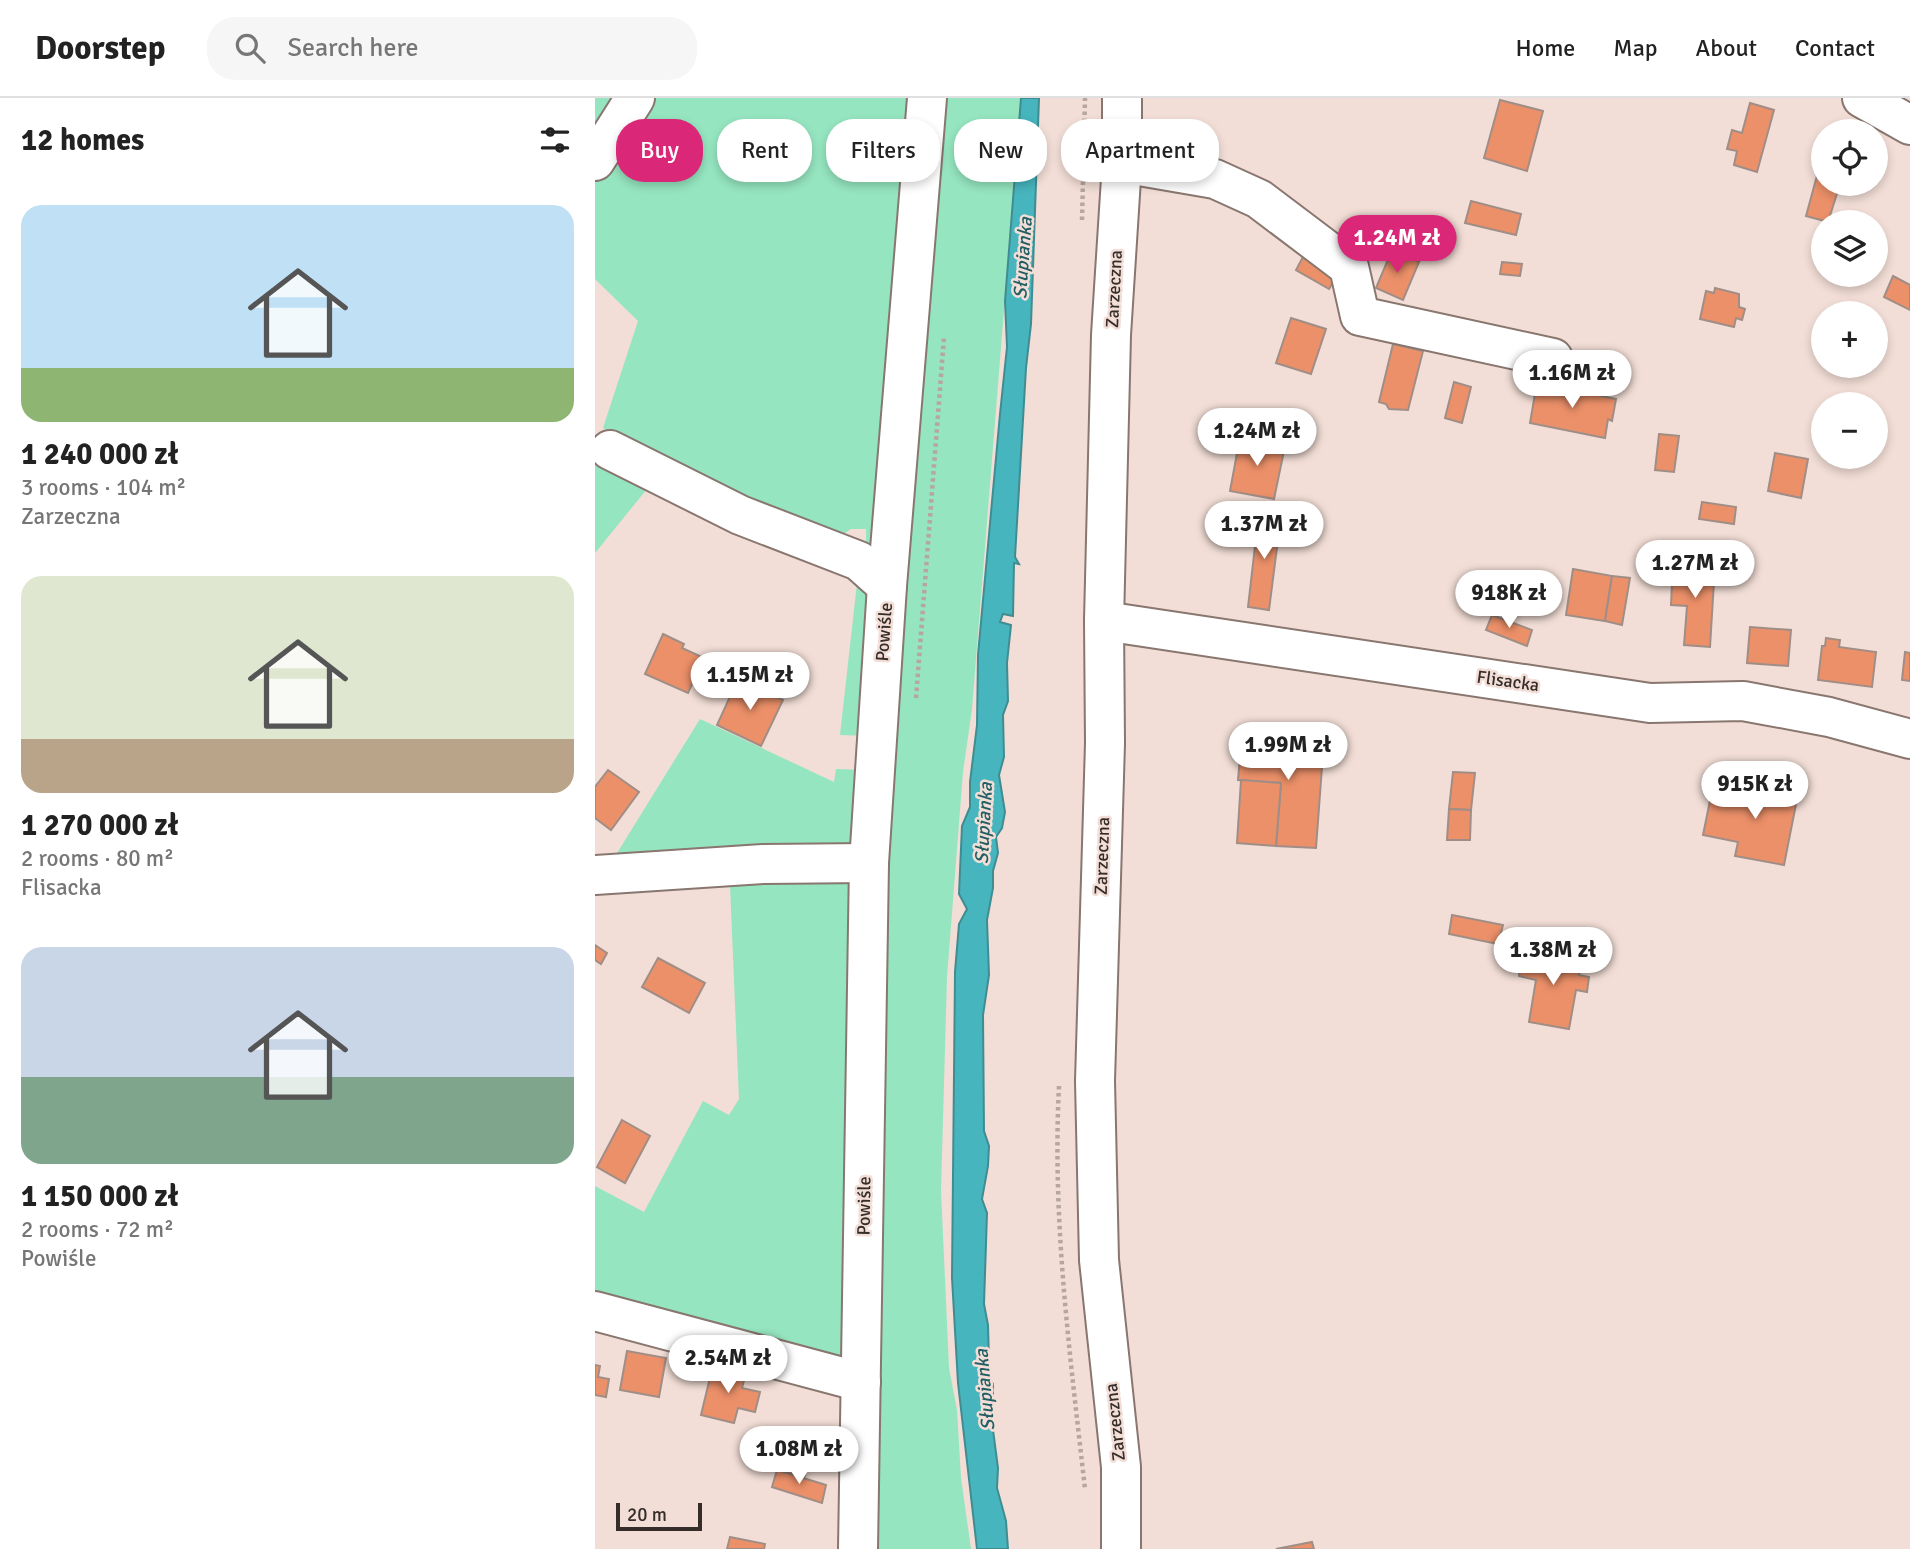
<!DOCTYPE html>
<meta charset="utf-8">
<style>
body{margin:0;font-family:Signika,sans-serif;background:#f6f6f6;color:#222;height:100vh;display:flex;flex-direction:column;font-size:26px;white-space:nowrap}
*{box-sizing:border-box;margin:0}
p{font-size:23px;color:#767676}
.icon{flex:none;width:38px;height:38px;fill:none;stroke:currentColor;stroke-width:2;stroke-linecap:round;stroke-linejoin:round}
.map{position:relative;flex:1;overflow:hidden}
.side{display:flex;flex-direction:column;background:#fff;width:595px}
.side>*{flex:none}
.guide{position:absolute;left:21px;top:21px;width:665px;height:63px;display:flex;gap:14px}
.controls{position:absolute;left:1216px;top:21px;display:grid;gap:14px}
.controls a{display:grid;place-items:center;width:77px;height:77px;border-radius:50%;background:#fff;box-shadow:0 4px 10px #0003;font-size:35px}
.scale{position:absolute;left:21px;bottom:18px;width:86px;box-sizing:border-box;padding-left:7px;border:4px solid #352d2a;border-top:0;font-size:19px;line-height:24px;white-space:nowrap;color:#352d2a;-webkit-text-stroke:5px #f2ded6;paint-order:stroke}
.price{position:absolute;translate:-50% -60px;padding:0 16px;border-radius:24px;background:#fff;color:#222;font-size:23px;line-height:46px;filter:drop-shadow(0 2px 4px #0008)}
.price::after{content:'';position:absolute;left:50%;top:42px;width:21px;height:16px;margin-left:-10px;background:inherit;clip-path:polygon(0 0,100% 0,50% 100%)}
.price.active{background:#db2777;color:#fff}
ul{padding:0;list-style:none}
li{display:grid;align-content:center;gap:14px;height:371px;padding:0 21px}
li span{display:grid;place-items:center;height:217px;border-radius:21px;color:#555}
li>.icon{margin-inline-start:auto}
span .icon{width:126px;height:126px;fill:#fffc;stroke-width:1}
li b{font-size:30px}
h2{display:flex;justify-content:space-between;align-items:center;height:84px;padding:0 21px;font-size:30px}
.chip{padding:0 24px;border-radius:28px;background:#fff;box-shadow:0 4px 10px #0003;font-size:24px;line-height:63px}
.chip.active{background:#db2777;color:#fff}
header{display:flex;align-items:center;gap:42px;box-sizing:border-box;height:98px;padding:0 35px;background:#fff;border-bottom:2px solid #e0e0e0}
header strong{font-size:33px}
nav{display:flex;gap:38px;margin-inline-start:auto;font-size:24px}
.search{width:490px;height:63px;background:#f6f6f6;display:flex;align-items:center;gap:18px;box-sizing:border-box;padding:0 24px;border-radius:28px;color:#767676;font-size:26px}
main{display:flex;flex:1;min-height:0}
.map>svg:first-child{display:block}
.green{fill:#95e5c0}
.water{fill:#46b5bd;stroke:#418c91;stroke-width:2}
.building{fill:#ec9069;stroke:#a08e86;stroke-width:2}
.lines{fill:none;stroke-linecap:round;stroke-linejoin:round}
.minor-casing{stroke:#88766f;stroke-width:42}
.path{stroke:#b6a69f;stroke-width:4.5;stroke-dasharray:3.5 3.5;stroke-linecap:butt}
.minor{stroke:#fff;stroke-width:38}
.labels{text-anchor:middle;stroke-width:5;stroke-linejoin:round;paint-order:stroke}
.street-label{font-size:18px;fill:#352d2a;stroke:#f2ded6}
.water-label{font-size:19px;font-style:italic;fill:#225f64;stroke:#f2ded6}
</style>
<header>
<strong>Doorstep</strong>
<div class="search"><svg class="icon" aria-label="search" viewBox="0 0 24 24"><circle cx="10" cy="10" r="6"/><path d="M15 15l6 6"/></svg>Search here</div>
<nav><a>Home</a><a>Map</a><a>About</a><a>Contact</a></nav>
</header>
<main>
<section class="side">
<h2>12 homes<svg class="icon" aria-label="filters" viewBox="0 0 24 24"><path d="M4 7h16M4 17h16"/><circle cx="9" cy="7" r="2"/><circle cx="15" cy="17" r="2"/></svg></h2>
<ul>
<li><span style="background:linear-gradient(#bfe0f5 75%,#8fb573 0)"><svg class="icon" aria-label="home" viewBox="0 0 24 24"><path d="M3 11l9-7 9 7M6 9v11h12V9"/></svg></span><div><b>1 240 000 zł</b><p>3 rooms · 104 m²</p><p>Zarzeczna</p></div></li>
<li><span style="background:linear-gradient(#dfe7d0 75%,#b9a48a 0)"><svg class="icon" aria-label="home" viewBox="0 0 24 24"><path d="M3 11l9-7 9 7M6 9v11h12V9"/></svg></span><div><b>1 270 000 zł</b><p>2 rooms · 80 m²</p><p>Flisacka</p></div></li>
<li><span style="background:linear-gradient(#c9d6e8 60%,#7fa58c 0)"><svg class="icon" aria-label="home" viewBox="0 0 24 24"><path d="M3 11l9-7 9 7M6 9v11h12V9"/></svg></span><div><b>1 150 000 zł</b><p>2 rooms · 72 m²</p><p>Powiśle</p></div></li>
</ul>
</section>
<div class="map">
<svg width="1315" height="1451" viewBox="0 0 1315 1451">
<rect width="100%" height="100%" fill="#f2ded6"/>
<g class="green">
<polygon points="0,0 327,0 287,473 271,455 271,431 256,431 244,439 145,402 8,330 43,223 0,181"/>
<polygon points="339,0 426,0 377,611 368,674 352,879 346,1093 354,1270 362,1312 366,1380 376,1451 271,1451 281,764"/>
<polygon points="0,353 52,391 0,455"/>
<polygon points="194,452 276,489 276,638 245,637 262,485"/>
<polygon points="105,621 239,684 241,671 273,672 262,757 19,760"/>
<polygon points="258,782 258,1264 0,1206 0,1088 49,1114 108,1003 134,1017 144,1001 135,788 0,792 0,789"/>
</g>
<polygon class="water" points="426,0 444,0 436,226 431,270 420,459 424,466 419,465 418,518 408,516 405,524 416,527 412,565 413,603 408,617 409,659 404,677 410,714 407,730 401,739 403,755 398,773 398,790 392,822 394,877 388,917 389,1033 394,1048 393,1068 387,1101 392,1115 389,1206 393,1227 394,1262 391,1278 398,1286 398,1332 403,1370 402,1390 411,1423 413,1451 382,1451 363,1285 357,1180 360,874 364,826 372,811 364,796 367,728 375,709 375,684 382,627 383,557 405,316 412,249 410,203"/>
<g class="building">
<polygon points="905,2 948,13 932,73 889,60"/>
<polygon points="1155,5 1179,12 1162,74 1139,67 1142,53 1132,51 1137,32 1147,35"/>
<polygon points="1226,63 1228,64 1228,86 1245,86 1233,124 1211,118"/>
<polygon points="876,103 926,116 921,137 870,125"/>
<polygon points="809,132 834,143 824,164 799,153"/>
<polygon points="797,152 824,164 808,202 781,190"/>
<polygon points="709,157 743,177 734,191 701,172"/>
<polygon points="907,164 927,166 925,178 905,176"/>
<polygon points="1298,178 1315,187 1315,212 1289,199"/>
<polygon points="1120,190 1144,196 1144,209 1150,211 1147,222 1141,220 1139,229 1105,221 1111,193 1119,195"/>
<polygon points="696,220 731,231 716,276 681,265"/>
<polygon points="798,246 828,253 813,312 794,311 791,306 784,304"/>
<polygon points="859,284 876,289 867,325 850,320"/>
<polygon points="942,284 1021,301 1017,323 1013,321 1010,340 935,325"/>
<polygon points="1064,336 1084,338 1079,374 1060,372"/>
<polygon points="645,339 690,348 679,401 635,393"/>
<polygon points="1180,355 1213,361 1206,400 1173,393"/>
<polygon points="1107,404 1141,409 1139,426 1104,421"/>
<polygon points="664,414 686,418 674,512 653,509"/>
<polygon points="1078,464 1120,467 1115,549 1089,547 1092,508 1076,507"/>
<polygon points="978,471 1017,478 1010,523 971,517"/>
<polygon points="1017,478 1035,480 1027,527 1010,523"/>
<polygon points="897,517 937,532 932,548 891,532"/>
<polygon points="1155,529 1196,532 1193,568 1152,565"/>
<polygon points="68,536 89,546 87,550 109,560 93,595 50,576"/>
<polygon points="1231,540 1245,542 1244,549 1281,554 1277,589 1223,582 1227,548 1230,548"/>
<polygon points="1310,554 1315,555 1315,583 1307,582"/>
<polygon points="143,581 188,602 166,648 122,627"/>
<polygon points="647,636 729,642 721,750 681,748 686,685 643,682"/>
<polygon points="13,672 44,694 16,732 0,720 0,689"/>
<polygon points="858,674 880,675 876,712 854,711"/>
<polygon points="646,682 686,685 681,748 642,745"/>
<polygon points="1154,682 1204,691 1189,767 1140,758 1143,744 1108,737 1117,693 1151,699"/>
<polygon points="854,711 876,712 875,742 852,742"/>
<polygon points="857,817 908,827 903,846 854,836"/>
<polygon points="0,847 12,855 6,866 0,862"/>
<polygon points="928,851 986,862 984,877 994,879 992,894 981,892 974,931 934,924 941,882 924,878"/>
<polygon points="63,860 110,885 94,915 47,889"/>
<polygon points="27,1022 55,1038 30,1085 2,1069"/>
<polygon points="32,1253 71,1260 64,1299 25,1292"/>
<polygon points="0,1267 5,1268 3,1279 14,1281 11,1299 0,1297"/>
<polygon points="118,1267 151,1275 147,1290 165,1294 160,1314 143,1310 139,1325 106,1317"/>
<polygon points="166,1350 214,1364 209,1380 161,1366"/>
<polygon points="182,1372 231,1387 227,1405 177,1389"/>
<polygon points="135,1439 170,1446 169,1451 132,1451"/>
<polygon points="717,1444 719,1451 681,1451"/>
</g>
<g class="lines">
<defs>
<g id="minor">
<polyline points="1267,0 1315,27"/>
<polyline points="0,63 40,0"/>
<polyline points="527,65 620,81 664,101 754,169 765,218 958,260"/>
<polyline points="15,352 145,417 264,463 292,488"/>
<polyline points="509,523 1055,605 1148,603 1234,619 1315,641"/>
<polyline points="0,777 168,766 274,765"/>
<polyline points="0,1213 266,1284"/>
<polyline points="263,1451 274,765 292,488 332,0"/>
<polyline points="526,1451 526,1369 504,1162 500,983 510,645 509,523 516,237 527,65 527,0"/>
</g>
</defs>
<use href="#minor" class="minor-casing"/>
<g class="path">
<polyline points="487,122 490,0"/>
<polyline points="321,600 349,239"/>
<path d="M464,988C457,1123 475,1257 490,1391"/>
</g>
<use href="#minor" class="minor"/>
</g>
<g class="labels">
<g class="street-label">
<text transform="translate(519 191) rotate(-87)" y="6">Zarzeczna</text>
<text transform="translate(289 534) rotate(-86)" y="6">Powiśle</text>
<text transform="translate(913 583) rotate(8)" y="6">Flisacka</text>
<text transform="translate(507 758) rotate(-88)" y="6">Zarzeczna</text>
<text transform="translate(269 1108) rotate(-89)" y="6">Powiśle</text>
<text transform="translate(520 1324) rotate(-96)" y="6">Zarzeczna</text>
</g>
<g class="water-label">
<text transform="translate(427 160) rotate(-86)" y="7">Słupianka</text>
<text transform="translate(388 725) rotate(-87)" y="7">Słupianka</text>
<text transform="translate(389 1292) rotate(-95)" y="7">Słupianka</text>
</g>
</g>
</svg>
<div class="controls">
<a><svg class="icon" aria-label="locate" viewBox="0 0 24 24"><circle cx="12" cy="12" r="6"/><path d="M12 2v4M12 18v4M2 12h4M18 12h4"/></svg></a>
<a><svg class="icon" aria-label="layers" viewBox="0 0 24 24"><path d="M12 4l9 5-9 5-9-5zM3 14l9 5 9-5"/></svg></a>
<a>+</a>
<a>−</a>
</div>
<div class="scale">20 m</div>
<b class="price active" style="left:802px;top:177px">1.24M zł</b>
<b class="price" style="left:977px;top:312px">1.16M zł</b>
<b class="price" style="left:662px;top:370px">1.24M zł</b>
<b class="price" style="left:669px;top:463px">1.37M zł</b>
<b class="price" style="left:1100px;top:502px">1.27M zł</b>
<b class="price" style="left:914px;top:532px">918K zł</b>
<b class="price" style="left:155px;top:614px">1.15M zł</b>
<b class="price" style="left:693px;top:684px">1.99M zł</b>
<b class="price" style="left:1160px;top:723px">915K zł</b>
<b class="price" style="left:958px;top:889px">1.38M zł</b>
<b class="price" style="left:133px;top:1297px">2.54M zł</b>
<b class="price" style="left:204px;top:1388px">1.08M zł</b>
<div class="guide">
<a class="chip active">Buy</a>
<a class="chip">Rent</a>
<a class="chip">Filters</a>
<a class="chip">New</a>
<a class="chip">Apartment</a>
</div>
</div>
</main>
